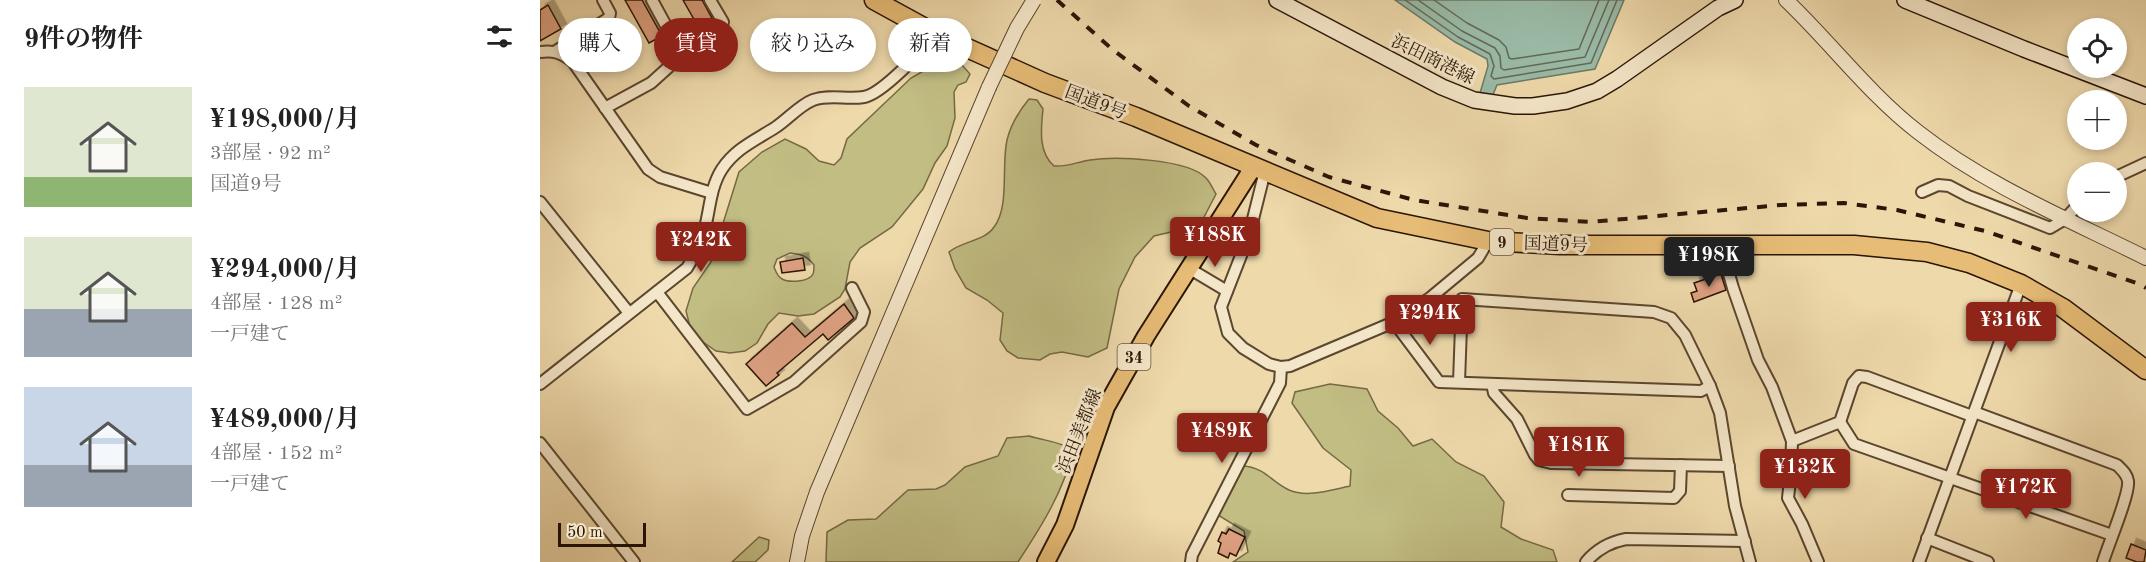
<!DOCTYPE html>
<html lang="ja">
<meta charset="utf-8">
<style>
body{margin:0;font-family:"Old Standard TT","Noto Serif JP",serif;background:#f2f2f2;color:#222;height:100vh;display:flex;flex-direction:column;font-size:22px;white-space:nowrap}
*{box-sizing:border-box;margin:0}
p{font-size:20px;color:#767676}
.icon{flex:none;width:33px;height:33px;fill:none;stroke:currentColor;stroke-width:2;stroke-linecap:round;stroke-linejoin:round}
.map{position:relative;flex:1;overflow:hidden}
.details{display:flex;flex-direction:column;background:#fff;width:540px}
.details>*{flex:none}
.banner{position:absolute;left:18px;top:18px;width:570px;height:54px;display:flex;gap:12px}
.fabs{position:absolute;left:1527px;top:18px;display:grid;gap:12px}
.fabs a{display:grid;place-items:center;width:60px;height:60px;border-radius:50%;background:#fff;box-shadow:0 3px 9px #0003;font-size:30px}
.scale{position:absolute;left:18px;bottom:15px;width:88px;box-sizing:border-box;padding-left:6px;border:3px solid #2a1506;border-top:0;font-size:16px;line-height:21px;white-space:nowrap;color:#2a1506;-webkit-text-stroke:4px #f4e6c8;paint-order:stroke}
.price{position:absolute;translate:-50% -51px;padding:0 14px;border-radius:6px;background:#8f2418;color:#fff;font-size:20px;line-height:39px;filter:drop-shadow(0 2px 3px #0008)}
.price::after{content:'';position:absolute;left:50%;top:36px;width:18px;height:14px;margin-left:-9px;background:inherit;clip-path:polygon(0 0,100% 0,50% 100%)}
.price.selected{background:#222;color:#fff}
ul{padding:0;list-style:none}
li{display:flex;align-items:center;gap:18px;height:150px;padding:0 24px}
li span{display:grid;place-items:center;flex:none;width:168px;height:120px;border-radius:0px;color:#555}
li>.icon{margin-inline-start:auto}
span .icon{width:72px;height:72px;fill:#fffc;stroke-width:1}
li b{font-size:26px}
h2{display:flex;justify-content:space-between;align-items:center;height:72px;padding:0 24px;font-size:26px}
.chip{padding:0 21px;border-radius:27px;background:#fff;box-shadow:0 3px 9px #0003;font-size:21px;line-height:54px}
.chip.selected{background:#8f2418;color:#fff}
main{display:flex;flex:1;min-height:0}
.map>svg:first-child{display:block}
.green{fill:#c1bd83;stroke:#766944;stroke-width:1.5;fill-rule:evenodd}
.water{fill:#99baa7;stroke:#6d7867;stroke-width:1.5}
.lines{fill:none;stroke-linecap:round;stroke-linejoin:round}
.shore{stroke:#626856;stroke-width:1.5}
.building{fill:#dea182;stroke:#2a1506;stroke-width:1.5;filter:url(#shadow)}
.minor-casing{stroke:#5b462f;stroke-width:14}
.tertiary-casing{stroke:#5b462f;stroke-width:16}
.secondary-casing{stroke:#2a1506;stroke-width:18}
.primary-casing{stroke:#2a1506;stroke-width:20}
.trunk-casing{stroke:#2a1506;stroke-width:21}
.minor{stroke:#f4e6c8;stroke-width:10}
.tertiary{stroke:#f4e6c8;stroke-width:14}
.secondary{stroke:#f4e6c8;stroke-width:15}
.primary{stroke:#e7bc76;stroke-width:16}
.trunk{stroke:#e7bc76;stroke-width:18}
.rail{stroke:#2a1506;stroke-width:4;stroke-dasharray:10 10;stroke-linecap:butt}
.tertiary-bridge-casing{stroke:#5b462f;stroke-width:16;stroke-linecap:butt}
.tertiary-bridge{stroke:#f4e6c8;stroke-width:14}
.labels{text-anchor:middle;stroke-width:6;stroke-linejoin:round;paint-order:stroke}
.shield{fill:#f4e6c8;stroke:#675440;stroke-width:1.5}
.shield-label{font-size:16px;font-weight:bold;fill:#2a1506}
.street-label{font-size:18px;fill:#2a1506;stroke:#f4e6c8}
</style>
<main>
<section class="details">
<h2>9件の物件<svg class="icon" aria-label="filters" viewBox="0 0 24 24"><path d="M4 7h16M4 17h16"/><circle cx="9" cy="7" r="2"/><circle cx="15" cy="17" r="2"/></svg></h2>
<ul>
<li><span style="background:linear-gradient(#dfe7d0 75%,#8fb573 0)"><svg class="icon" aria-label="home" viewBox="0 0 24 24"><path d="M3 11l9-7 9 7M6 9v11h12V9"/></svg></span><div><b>¥198,000/月</b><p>3部屋 · 92 m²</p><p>国道9号</p></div></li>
<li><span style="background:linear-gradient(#dfe7d0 60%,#9aa5b1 0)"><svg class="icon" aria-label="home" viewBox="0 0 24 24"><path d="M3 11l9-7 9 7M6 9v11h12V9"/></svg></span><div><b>¥294,000/月</b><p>4部屋 · 128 m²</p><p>一戸建て</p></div></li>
<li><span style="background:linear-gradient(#c9d6e8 65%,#9aa5b1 0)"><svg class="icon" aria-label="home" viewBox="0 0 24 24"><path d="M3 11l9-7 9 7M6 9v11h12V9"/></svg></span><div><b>¥489,000/月</b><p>4部屋 · 152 m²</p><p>一戸建て</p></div></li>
</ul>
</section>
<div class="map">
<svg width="1606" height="562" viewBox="0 0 1606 562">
<defs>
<filter id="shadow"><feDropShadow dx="5.5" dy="-5.5" stdDeviation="0" flood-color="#0004"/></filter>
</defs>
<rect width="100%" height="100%" fill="#eed9ab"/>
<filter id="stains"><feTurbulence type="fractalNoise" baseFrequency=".00333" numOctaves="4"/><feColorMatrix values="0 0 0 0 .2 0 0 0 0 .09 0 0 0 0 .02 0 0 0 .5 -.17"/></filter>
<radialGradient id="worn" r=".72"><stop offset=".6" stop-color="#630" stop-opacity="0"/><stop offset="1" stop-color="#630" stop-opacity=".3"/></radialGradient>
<g class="green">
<path d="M413,60L422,65L430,74L426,82L418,85L414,92L415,118L407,146L395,163L383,189L352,227L320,248L310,262L305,289L300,297L274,314L258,316L239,313L228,324L217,343L205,351L190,353L176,351L163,342L150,327L146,311L153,288L171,262L199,172L222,152L245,139L266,149L279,161L294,165L301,158L307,139L371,78L392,66ZM250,253C261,254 267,256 274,265C274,267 274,272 273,274C269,282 249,283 242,279C237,276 236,272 234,267L237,259Z"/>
<path d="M489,99L497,100L503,109C501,129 498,152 514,166C527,167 537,162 550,160C576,156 648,159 666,178C670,182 673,189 676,194L663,219L644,229L614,236L595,257L579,289L567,348L548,357L522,352L510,354L500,360L478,358L467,351L460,340L463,313L447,300L426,288L415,269L409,252C422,241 445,241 454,227C470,206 461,166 467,140C471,124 479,111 489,99Z"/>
<path d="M790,384L827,389L838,411L858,428L873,446L892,439L916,462L944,476L964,502L961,527L981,539L1013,550L1017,562H693L708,552L704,531L678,515L703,466C726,468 730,481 749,490C767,498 791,490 810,486L811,470L783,448L752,403L755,392Z"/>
<path d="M489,436C505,441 519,441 533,450C524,491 501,527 478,562H286L287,532L308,520L336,519L368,490L396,489L405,485L425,467L458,456L467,438Z"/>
<polygon points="219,537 229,540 228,550 215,562 192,562"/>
</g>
<polygon class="water" points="855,0 1084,0 1055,69 957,85 952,97 940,93 948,66 947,59 915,42"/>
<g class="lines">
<g class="shore">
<polyline points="865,0 918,37 950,54 954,66 951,76 954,79 1051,63 1077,0"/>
<polyline points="878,0 922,31 955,48 960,56 961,68 964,70 1045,57 1069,0"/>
<polyline points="894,0 927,23 959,40 966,47 969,58 972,59 1039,49 1059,0"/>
</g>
</g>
<g class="building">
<polygon points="85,0 102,0 122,36 109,43"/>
<polygon points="143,0 162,0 174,22 160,30"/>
<polygon points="8,5 21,29 0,41 0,10"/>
<polygon points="263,258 265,270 242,273 240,262"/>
<polygon points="1181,274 1186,290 1154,302 1151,293 1157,291 1154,283"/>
<polygon points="304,304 314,318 288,340 283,334 237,373 239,375 226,386 206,364 252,323 265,337"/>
<polygon points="689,529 705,537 696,556 690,553 688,558 678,553 681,543 678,541 682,532 686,534"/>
<polygon points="1591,544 1606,550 1604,562 1597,562 1586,558"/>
</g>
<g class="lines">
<defs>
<g id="minor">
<polyline points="112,0 142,55"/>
<polyline points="16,51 69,18 70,13 63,0"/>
<path d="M0,52C14,50 22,53 33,62L108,169L120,177L172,193"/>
<polyline points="65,108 111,83 142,55 178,33 183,22 170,0"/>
<polyline points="725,171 709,235 681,307 688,333 703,348 729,364 741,367 750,366 854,322 890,298 938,258 948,241"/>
<polyline points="1576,177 1606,163"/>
<polyline points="1382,192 1398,185 1409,186 1428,196 1510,228 1525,219 1538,205"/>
<polyline points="0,202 89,313"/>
<polyline points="1181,246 1193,288 1218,360 1232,387 1252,441 1251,471 1248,498 1262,524 1278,562"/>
<polyline points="650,269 687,291"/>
<polyline points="117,292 207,409 254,382 321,322 324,312 312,288"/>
<polyline points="854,322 899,382 1161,391 1170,386"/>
<polyline points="919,382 922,299 1114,312 1131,318 1145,335 1170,386 1180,413 1195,506 1210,562"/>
<path d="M0,384L147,268C153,258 159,247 163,235C170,214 169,189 182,169C196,148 216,140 236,127C248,119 260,105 273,100C290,94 307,100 324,97C342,94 383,50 396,34"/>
<polyline points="952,384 954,393 977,419 995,455 999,460 1011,463 1189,466"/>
<path d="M1434,412L1577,465C1582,470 1587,474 1588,481C1590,494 1568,545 1563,562"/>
<polyline points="1300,422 1314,444 1572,535"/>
<polyline points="1252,441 1300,422 1313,383 1319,376 1327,377 1432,416"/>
<polyline points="0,443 94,562"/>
<polyline points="1028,495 1134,498 1140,491 1141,465"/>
<polyline points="1387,538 1448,562"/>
<polyline points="651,562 652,555 740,383 741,367"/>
<path d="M1046,562C1057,549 1070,542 1086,539L1205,541"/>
<polyline points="1379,562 1481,284"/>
</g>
<g id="tertiary">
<path d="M1246,0C1291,43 1329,94 1378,132C1447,186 1528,219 1606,258"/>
<polyline points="257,562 262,536 277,492 449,87"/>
</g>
<g id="secondary">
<polyline points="737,0 902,87 934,100 975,106 993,106 1027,101 1057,91 1077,79 1178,8 1195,0"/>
<polyline points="1365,0 1484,49 1606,96"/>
</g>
<polyline id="primary" points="506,562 525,525 566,407 606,336 714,166"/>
<polyline id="trunk" points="334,0 396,34 505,83 596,117 837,218 948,241 1020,245 1314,245 1387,252 1429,263 1481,284 1523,308 1606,370"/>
</defs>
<use href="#minor" class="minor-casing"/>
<use href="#tertiary" class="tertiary-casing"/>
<use href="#secondary" class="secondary-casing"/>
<use href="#primary" class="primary-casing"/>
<use href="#trunk" class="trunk-casing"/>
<use href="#minor" class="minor"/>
<use href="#tertiary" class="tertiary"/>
<use href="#secondary" class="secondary"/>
<use href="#primary" class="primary"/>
<use href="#trunk" class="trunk"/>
<polyline class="rail" points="517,0 573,50 649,106 716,145 789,177 874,200 987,218 1050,222 1241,205 1304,203 1357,210 1445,231 1599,284 1606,288"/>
<defs>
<polyline id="tertiary-bridge" points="449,87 477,28 494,0"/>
</defs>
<use href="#tertiary-bridge" class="tertiary-bridge-casing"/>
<use href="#tertiary-bridge" class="tertiary-bridge"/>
</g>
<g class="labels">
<g class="shield">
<rect x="950" y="229" width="24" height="26" rx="4.5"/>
<rect x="577.5" y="344" width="33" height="26" rx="4.5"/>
</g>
<g class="shield-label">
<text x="962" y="248">9</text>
<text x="594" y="363">34</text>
</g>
<g class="street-label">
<text transform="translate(893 59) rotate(26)" y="6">浜田商港線</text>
<text transform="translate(556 102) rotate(21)" y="6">国道9号</text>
<text transform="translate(1016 244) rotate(2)" y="6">国道9号</text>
<text transform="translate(539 431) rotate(-68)" y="6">浜田美都線</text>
</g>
</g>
<rect width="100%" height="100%" filter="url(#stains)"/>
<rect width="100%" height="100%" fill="url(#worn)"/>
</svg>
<div class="fabs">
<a><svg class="icon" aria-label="locate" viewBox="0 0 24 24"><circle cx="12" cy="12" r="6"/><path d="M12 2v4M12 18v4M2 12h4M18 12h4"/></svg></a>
<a>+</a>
<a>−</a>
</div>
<div class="scale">50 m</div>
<b class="price" style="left:675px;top:268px">¥188K</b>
<b class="price" style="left:161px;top:273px">¥242K</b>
<b class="price selected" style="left:1169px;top:288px">¥198K</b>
<b class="price" style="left:890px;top:346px">¥294K</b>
<b class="price" style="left:1471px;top:353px">¥316K</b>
<b class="price" style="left:682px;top:464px">¥489K</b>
<b class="price" style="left:1039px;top:478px">¥181K</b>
<b class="price" style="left:1265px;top:500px">¥132K</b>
<b class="price" style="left:1486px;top:520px">¥172K</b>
<div class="banner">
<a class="chip">購入</a>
<a class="chip selected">賃貸</a>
<a class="chip">絞り込み</a>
<a class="chip">新着</a>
</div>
</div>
</main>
